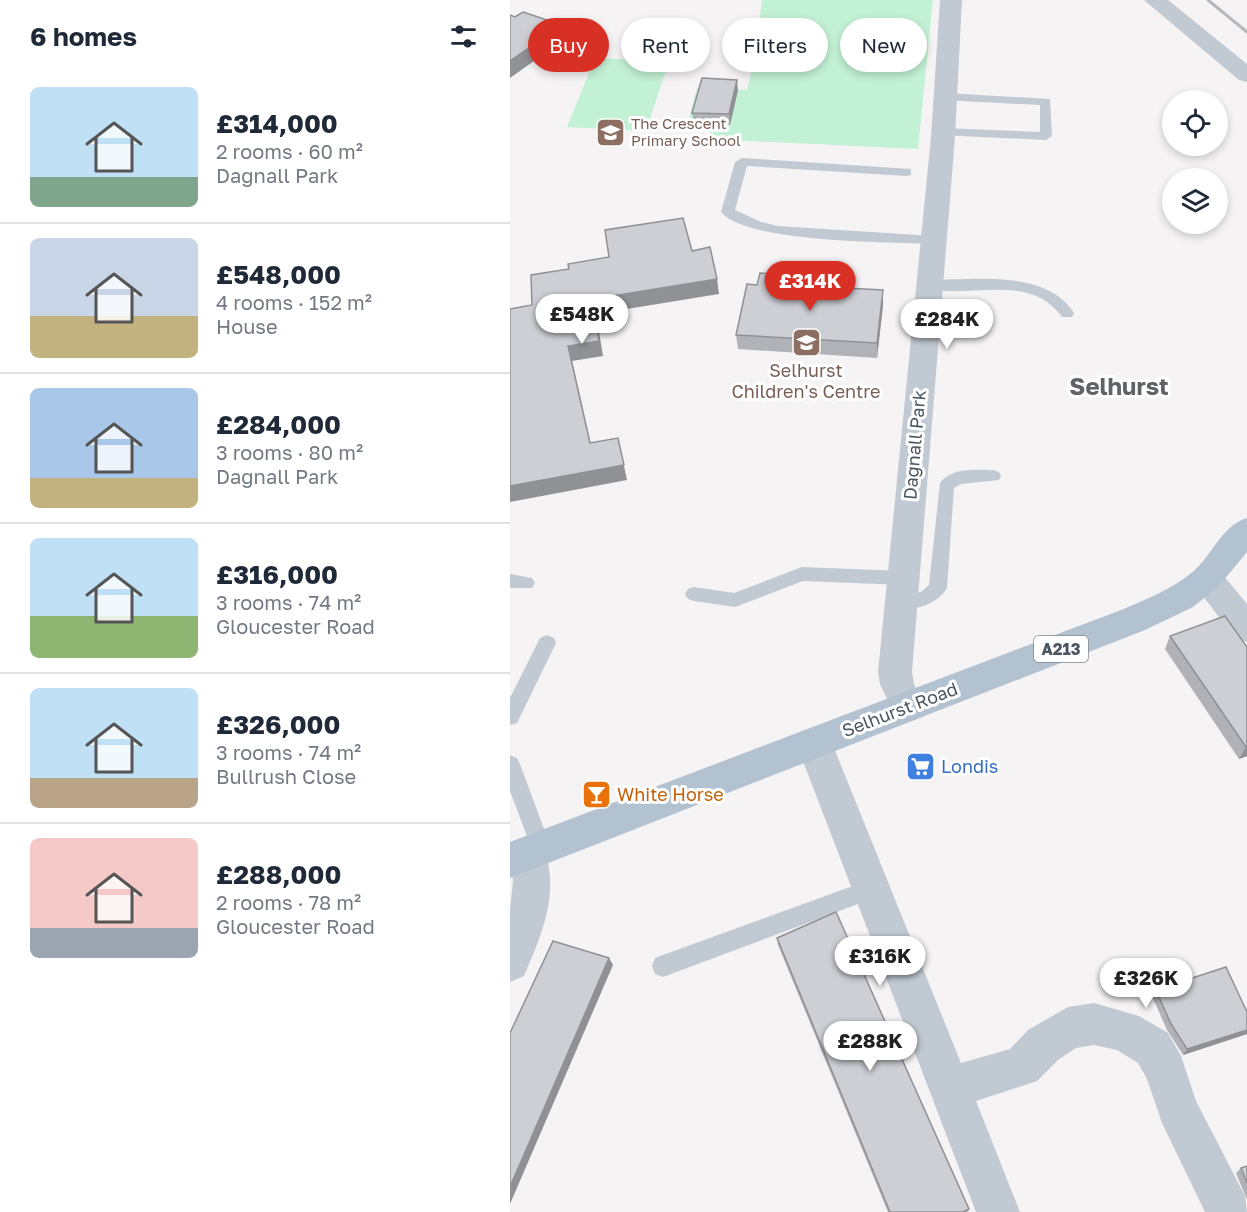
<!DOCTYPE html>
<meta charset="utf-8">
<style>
body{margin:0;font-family:"Golos Text",sans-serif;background:#f2f2f3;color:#1f2937;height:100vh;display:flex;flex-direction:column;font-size:22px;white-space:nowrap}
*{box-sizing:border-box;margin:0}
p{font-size:20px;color:#747a83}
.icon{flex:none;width:33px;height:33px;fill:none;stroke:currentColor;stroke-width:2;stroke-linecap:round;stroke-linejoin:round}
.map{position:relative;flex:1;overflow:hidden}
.panel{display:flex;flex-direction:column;background:#fff;width:510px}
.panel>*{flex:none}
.guide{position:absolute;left:18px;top:18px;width:570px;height:54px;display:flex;gap:12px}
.buttons{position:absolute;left:652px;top:90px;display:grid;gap:12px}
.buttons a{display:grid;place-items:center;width:66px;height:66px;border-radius:50%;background:#fff;box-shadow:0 3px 9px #0003;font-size:30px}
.price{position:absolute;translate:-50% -51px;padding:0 14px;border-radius:21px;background:#fff;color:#222;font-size:20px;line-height:39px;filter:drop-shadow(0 2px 3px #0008)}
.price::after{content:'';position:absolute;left:50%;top:36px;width:18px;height:14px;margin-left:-9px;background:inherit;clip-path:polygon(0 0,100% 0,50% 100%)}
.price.active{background:#d93025;color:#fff}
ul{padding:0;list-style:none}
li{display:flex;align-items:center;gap:18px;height:150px;padding:0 30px}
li+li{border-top:2px solid #e0e1e3}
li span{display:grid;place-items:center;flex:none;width:168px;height:120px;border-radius:9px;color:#555}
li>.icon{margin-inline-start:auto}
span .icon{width:72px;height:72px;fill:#fffc;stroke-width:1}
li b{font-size:26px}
h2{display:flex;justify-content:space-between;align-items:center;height:72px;padding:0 30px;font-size:26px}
.tag{padding:0 21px;border-radius:27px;background:#fff;box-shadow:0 3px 9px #0003;font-size:21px;line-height:54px}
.tag.active{background:#d93025;color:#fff}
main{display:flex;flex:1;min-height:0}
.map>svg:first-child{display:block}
.green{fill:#c3f1d5}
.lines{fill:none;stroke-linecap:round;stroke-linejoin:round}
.lane{fill:#c1cad2;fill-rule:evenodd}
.street{fill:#c1cad2;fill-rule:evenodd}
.primary{fill:#b3c2d1;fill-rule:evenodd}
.rail{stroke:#b5b8bd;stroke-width:3}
.wall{fill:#b0b2b7}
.shaded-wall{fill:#909195}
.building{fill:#cdcfd5;stroke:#909195;stroke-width:1.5}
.labels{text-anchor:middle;stroke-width:6;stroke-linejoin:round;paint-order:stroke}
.far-education-label{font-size:15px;fill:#785e54;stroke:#fff;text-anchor:start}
.shield{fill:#fff;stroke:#808990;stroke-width:1.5}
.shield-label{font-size:16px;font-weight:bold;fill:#4a5661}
.education-label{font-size:18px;fill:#785e54;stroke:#fff}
.street-label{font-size:18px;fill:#4a5661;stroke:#fff}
.shop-label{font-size:18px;fill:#366cbe;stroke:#fff;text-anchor:start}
.food-label{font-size:18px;fill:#c56008;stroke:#fff;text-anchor:start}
.district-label{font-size:24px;font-weight:bold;fill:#5f6368;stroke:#fff}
</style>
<main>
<section class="panel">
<h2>6 homes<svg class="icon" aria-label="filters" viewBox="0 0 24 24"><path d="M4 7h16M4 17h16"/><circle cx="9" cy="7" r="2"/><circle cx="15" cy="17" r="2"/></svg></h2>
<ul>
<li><span style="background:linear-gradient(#bfe0f5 75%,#7fa58c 0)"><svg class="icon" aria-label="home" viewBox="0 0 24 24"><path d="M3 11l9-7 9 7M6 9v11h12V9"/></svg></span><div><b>£314,000</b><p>2 rooms · 60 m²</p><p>Dagnall Park</p></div></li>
<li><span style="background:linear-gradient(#c9d6e8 65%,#c2b280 0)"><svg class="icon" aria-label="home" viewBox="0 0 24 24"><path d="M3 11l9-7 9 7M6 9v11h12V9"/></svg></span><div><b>£548,000</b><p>4 rooms · 152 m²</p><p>House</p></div></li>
<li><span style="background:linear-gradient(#a9c7e8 75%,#c2b280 0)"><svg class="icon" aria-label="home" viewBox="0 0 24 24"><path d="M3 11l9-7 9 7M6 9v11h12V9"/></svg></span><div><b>£284,000</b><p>3 rooms · 80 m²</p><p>Dagnall Park</p></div></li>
<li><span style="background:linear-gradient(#bfe0f5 65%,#8fb573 0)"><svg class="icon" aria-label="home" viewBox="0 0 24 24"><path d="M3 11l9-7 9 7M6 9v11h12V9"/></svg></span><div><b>£316,000</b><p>3 rooms · 74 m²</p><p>Gloucester Road</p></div></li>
<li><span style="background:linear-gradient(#bfe0f5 75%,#b9a48a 0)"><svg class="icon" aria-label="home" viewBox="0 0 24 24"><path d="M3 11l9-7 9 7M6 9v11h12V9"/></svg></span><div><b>£326,000</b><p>3 rooms · 74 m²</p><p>Bullrush Close</p></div></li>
<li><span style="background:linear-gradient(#f6c9c9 75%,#9aa5b1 0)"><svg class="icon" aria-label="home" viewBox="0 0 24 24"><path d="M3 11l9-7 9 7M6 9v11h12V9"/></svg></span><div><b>£288,000</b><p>2 rooms · 78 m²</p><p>Gloucester Road</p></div></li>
</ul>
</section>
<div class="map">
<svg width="737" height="1212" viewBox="0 0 737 1212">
<rect width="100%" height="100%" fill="#f5f3f3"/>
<g class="green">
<polygon points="252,0 423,0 408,149 198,139 201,126 177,125 187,88 237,90 251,34 248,33"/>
<polygon points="85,58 159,61 136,131 57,127"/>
</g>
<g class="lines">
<g class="lane">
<polygon points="436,93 540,99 542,136 536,140 428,135 428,129 433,128 530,132 530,105 432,100 430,97"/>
<path d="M232,158L401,169V175L396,176L237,166L225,210L251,222L268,226L423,236L430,240L423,244C380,242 237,243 211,212L225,162Z"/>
<path d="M419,280C464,280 536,269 564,313L562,317H552C519,271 458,300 414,288L412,285Z"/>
<path d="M483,470L489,472L491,476L489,480L451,484L444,488L437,588C428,604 402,613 385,607L382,602L385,597L411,592L419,585L430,483C442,467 466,470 483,470Z"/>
<polygon points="292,567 393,571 399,573 402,578 399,583 393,585 293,581 225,607 184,601 178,599 175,594 178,589 184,587 224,593"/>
<polygon points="0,574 22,578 25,583 22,588 0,588"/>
<polygon points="37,635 44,638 46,643 7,723 0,725 0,698 30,638"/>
<polygon points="0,755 7,758 10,764 41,848 38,855 31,858 24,855 0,791"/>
<polygon points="362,879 369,882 373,889 369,896 153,977 145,974 142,966 145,958 153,955"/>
</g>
<g class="street">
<polygon points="430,0 452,0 445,137 402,672 404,684 415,707 410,718 398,722 386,718 370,684 368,672 421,137"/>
<polygon points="634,0 658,0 737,64 737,82 729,80"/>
<polygon points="697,565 708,569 737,604 737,642 725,638 686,587 681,578 686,569"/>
<polygon points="304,727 317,732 322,743 451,1063 500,1049 518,1030 558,1007 584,1003 629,1016 658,1033 671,1056 686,1101 735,1196 737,1212 695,1212 652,1123 637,1079 628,1063 607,1050 584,1045 566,1048 548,1060 527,1081 466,1101 510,1212 466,1212 286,743 291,732"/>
<path d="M18,835L31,841C52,888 33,932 14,976L0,982V909L3,881L0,851L5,841Z"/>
</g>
<path class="primary" d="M737,518V552L708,587L683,607L635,630L0,878V842L611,610C637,599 663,589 685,570C703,553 713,525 737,518Z"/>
<polyline class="rail" points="698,0 737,32"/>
</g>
<g class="wall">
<polygon points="228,90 220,125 184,123 182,113"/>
<polygon points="279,275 280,285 373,290 373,305 367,358 228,349 226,335 247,285"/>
<polygon points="660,636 737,647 737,756 729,759 655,649"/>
<polygon points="267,938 459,1209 458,1212 378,1212 268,945"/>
<polygon points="646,990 737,1012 737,1034 673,1055 657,1030 642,996"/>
<polygon points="737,1166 737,1200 726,1173 731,1168"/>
</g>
<g class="shaded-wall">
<polygon points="52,25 55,39 0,78 0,61"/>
<polygon points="227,80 228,90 220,125 219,114"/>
<polygon points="207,279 209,294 86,314 93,356 62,361 84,457 58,346 83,299"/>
<polygon points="373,290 373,305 367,358 367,343"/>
<polygon points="108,438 117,480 0,502 0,486"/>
<polygon points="737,746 737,756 729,759 736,747"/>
<polygon points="99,958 103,965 0,1204 0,1187"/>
<polygon points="737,1030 737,1034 673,1055 677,1049"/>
</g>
<g class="building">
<polygon points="13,12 52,25 0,61 0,15 5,17"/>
<polygon points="192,78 227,80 219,114 182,113"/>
<polygon points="173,218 182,251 200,247 207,279 83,299 89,341 58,346 80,443 108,438 114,465 0,486 0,309 22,305 21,275 59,269 58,264 99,257 95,230"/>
<polygon points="250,273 279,275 278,285 373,290 367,343 226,335 237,284 247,285"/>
<polygon points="715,616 737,647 737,746 736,747 660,636"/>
<polygon points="326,912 459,1209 453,1212 380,1212 267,938"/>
<polygon points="43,941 99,958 0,1187 0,1033"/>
<polygon points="716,967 737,1012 737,1030 677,1049 661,1024 646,990"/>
<polygon points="737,1166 737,1183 731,1168"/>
</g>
<defs>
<symbol id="school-square" viewBox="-11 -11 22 22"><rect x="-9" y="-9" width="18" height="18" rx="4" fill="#8d6e63" stroke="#fff"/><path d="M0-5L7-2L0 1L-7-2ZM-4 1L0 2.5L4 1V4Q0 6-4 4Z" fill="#fff"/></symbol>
<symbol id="supermarket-square" viewBox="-11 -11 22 22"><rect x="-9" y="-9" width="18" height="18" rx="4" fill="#3f7fe0" stroke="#fff"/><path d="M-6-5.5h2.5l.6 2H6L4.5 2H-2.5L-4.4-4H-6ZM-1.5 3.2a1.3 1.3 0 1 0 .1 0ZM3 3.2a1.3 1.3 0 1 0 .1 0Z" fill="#fff"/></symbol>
<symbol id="bar-square" viewBox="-11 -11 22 22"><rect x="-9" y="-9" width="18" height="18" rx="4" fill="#e8710a" stroke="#fff"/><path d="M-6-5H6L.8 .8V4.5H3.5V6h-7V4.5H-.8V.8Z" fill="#fff"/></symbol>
</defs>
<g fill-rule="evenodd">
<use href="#school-square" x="84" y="116" width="33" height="33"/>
<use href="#school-square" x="280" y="326" width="33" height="33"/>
<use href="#supermarket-square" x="394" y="750" width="33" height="33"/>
<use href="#bar-square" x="70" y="778" width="33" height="33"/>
</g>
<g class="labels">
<g class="far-education-label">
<text x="121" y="129">The Crescent<tspan x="121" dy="17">Primary School</tspan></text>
</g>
<rect class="shield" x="524" y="636" width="54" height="26" rx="4.5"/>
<g class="shield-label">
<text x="551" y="655">A213</text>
</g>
<g class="education-label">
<text x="296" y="377">Selhurst<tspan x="296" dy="21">Children's Centre</tspan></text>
</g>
<g class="street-label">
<text transform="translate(405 445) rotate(-85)" y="6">Dagnall Park</text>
<text transform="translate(390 710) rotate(-21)" y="6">Selhurst Road</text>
</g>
<g class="shop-label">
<text x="431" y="773">Londis</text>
</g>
<g class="food-label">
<text x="107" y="801">White Horse</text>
</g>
<g class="district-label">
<text x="609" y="395">Selhurst</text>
</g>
</g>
</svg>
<div class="buttons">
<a><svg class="icon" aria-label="locate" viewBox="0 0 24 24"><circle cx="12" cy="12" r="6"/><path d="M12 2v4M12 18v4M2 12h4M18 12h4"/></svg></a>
<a><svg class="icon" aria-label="layers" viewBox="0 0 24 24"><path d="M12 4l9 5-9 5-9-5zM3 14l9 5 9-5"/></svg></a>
</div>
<b class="price active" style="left:300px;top:312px">£314K</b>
<b class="price" style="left:72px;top:345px">£548K</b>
<b class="price" style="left:437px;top:350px">£284K</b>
<b class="price" style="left:370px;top:987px">£316K</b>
<b class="price" style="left:636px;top:1009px">£326K</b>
<b class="price" style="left:360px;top:1072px">£288K</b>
<div class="guide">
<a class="tag active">Buy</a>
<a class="tag">Rent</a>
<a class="tag">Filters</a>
<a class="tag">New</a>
</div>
</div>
</main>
